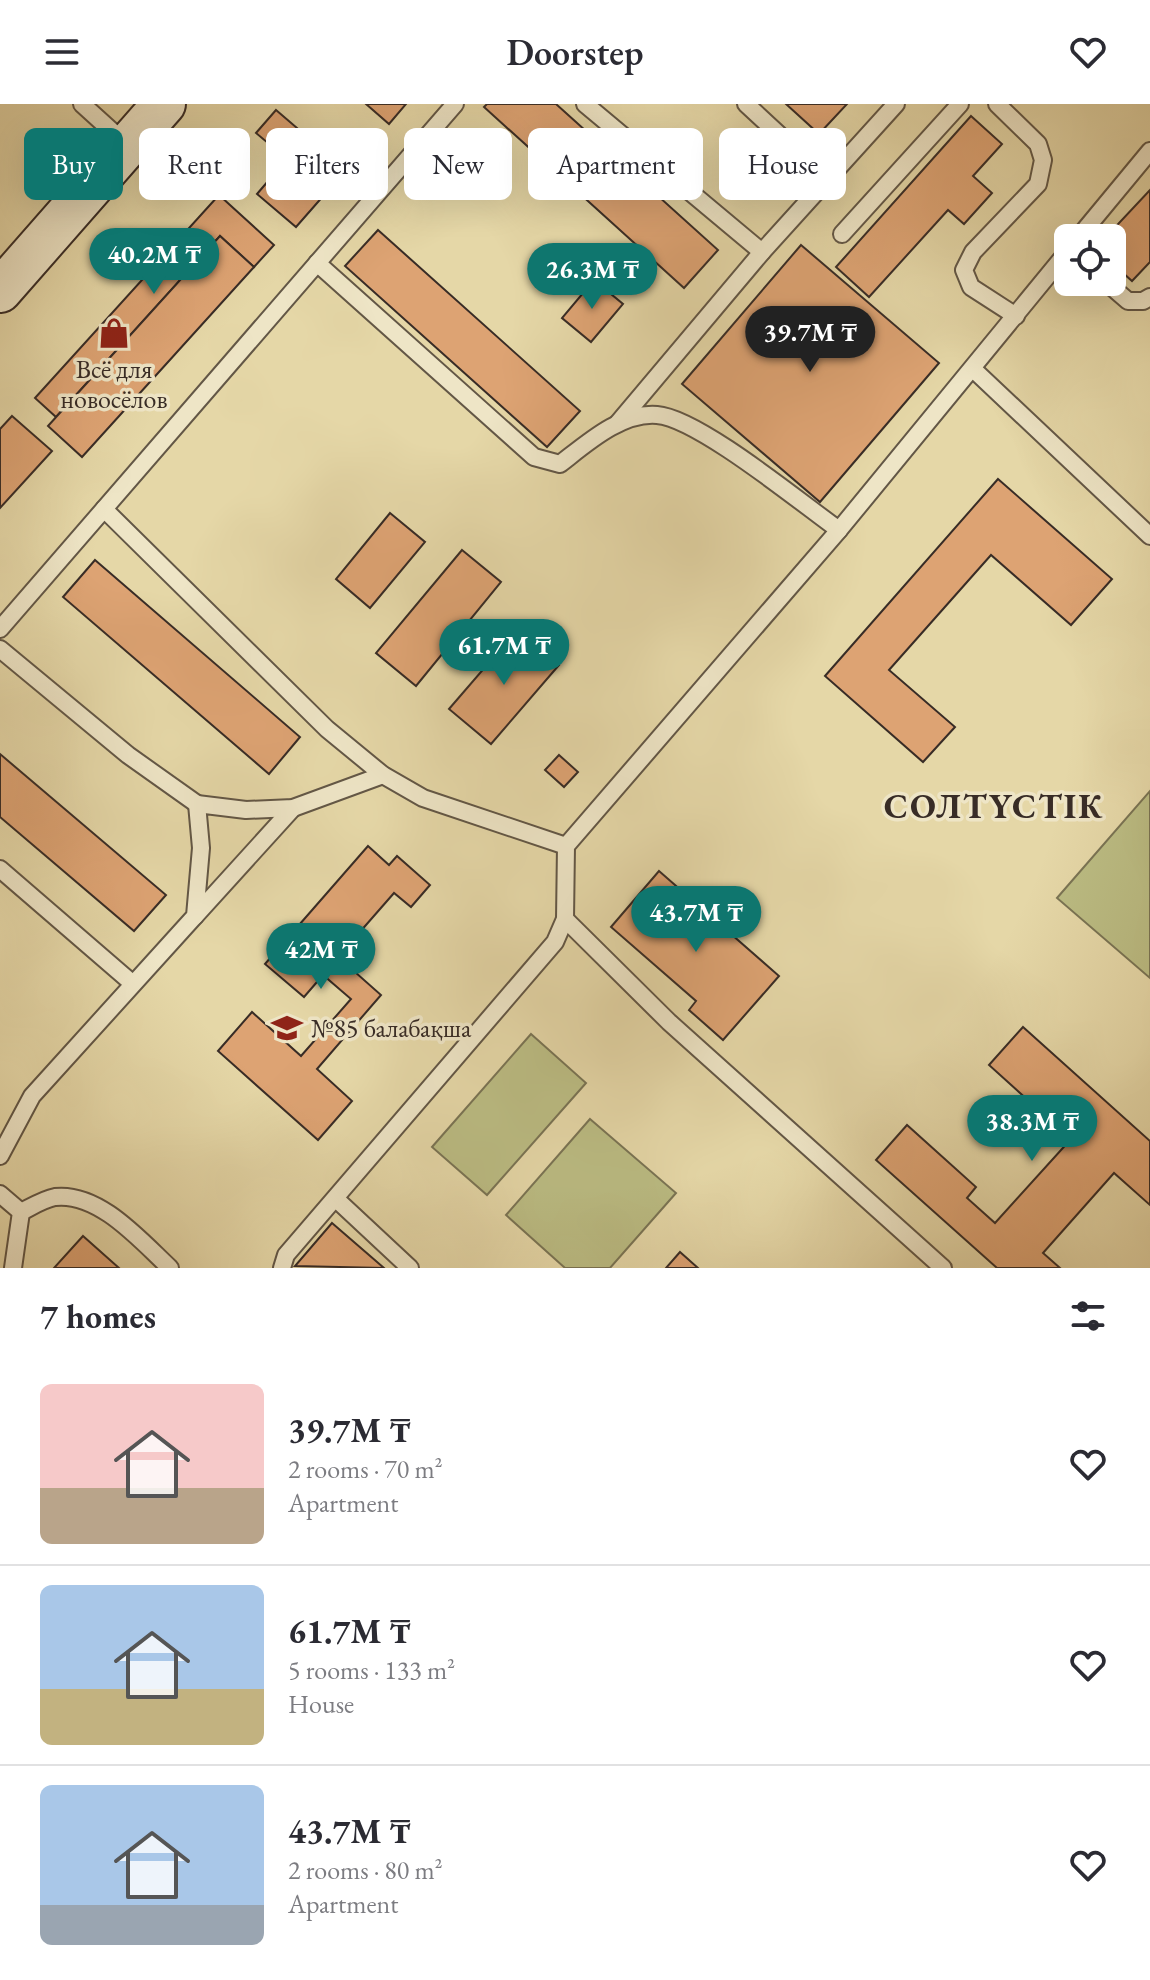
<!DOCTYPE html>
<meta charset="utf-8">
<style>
body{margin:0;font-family:"EB Garamond",serif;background:#f2f2f3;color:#2b2b33;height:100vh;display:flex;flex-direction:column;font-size:30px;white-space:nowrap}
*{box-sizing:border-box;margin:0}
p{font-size:26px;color:#7c7c81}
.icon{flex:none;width:44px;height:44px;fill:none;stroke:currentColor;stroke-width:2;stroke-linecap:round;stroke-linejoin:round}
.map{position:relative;height:1164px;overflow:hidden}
.details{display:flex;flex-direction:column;background:#fff;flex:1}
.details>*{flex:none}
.hud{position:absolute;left:24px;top:24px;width:1102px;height:72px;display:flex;gap:16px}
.tools{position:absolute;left:1054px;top:120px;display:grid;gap:16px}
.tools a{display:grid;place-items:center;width:72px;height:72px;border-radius:12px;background:#fff;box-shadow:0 8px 32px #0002;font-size:40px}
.price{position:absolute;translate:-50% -68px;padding:0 18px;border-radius:28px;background:#0f766e;color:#fff;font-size:26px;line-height:52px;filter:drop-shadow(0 2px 4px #0008)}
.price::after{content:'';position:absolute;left:50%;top:48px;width:24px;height:18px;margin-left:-12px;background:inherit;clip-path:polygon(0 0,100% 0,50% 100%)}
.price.selected{background:#222;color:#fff}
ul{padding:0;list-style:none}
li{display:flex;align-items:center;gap:24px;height:200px;padding:0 40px}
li+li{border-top:2px solid #e1e1e2}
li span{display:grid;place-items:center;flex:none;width:224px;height:160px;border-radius:12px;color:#555}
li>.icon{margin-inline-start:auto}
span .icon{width:96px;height:96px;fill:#fffc;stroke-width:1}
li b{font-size:34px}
h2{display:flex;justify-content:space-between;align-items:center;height:96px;padding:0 40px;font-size:34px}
.tag{padding:0 28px;border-radius:12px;background:#fff;box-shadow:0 8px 32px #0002;font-size:28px;line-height:72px}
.tag.selected{background:#0f766e;color:#fff}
header{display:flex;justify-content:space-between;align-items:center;height:104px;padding:0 40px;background:#fff;font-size:36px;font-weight:600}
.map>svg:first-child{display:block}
.green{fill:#bbbc83;stroke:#7a7454;stroke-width:2}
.building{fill:#dda373;stroke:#382c26;stroke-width:2}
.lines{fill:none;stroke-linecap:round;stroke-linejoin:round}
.lane-casing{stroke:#635746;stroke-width:20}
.secondary-casing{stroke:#382c26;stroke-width:46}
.lane{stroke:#eee5c6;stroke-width:16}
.secondary{stroke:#eee5c6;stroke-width:42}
.labels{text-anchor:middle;stroke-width:7;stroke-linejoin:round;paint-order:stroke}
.poi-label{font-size:26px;fill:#382c26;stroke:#eee5c6}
.district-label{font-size:34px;font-weight:bold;letter-spacing:2px;fill:#382c26;stroke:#eee5c6}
</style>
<header><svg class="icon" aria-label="menu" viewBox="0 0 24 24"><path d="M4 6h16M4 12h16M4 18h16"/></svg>Doorstep<svg class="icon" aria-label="heart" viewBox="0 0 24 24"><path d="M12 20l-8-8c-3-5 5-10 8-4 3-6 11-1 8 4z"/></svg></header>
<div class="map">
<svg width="1150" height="1164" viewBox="0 0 1150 1164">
<rect width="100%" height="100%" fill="#e5d7a7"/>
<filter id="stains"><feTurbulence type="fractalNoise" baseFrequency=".0025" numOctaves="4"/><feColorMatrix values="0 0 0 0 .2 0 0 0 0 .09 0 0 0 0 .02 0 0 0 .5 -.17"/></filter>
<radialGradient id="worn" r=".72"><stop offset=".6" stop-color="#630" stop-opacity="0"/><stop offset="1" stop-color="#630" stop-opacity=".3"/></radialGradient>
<g class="green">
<polygon points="1150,687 1150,874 1057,794"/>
<polygon points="531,930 586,979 487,1091 432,1043"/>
<polygon points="590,1015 676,1089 610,1164 565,1164 506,1111"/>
</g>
<g class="building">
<polygon points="366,0 406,0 389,20"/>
<polygon points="487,0 556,0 718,146 684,184 484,3"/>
<polygon points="786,0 847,0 819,30"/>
<polygon points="276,6 346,66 296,123 257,90 287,55 256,29"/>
<polygon points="971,12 1002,40 973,72 992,89 964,120 948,106 869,193 836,163"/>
<polygon points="1150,86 1150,158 1132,177 1112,159 1112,134 1105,134"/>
<polygon points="219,91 274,141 254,163 220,132 56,313 35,294"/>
<polygon points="378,126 580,307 547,343 345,162"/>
<polygon points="220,132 254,163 82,353 48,322"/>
<polygon points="801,141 939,259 820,398 682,280"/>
<polygon points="594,176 623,200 591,238 562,214"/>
<polygon points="12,312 52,347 0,404 0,325"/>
<polygon points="998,375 1112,475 1071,521 991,451 889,566 955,623 923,658 825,572"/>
<polygon points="390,409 425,438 370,504 336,475"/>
<polygon points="462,446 501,478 416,582 376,549"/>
<polygon points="95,456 300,633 269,670 63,493"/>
<polygon points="518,525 559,561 491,640 449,605"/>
<polygon points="0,650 166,791 134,827 0,713"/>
<polygon points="559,651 578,668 564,683 545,666"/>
<polygon points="368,742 389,761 397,752 430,781 411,803 394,789 338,853 381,891 317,965 352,997 318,1036 218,947 252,908 301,952 351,895 323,871 304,893 265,860"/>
<polygon points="659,767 779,872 723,936 689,906 696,897 611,823"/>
<polygon points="1023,923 1150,1037 1150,1101 1114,1069 1043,1149 1060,1164 997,1164 876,1056 907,1021 976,1083 967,1094 995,1119 1071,1035 989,961"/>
<polygon points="332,1119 384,1164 295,1162"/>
<polygon points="83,1132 119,1164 54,1164"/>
<polygon points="680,1148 698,1164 666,1164"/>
</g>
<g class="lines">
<defs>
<g id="lane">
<polyline points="82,0 126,40"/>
<polyline points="585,0 762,148 896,0"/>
<polyline points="746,0 827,75"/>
<polyline points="997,0 1038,40 1043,56 1038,80 973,148 964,166 971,183 1016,212"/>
<polyline points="842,130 960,0"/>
<polyline points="1078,134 1150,47"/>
<path d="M317,159L534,353L560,360C586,340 621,308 657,311C698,314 801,399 839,426"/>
<polyline points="1106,178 1128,197 1143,197 1150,193"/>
<polyline points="973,265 1150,432"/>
<polyline points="618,319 762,148"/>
<polyline points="104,405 327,625 383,671 423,694 566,742"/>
<polyline points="0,525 455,0"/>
<polyline points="0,545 128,651 197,700"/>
<polyline points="0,765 132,879"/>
<polyline points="195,812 293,704"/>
<polyline points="565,815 669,918 943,1164"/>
<polyline points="0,1052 32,992 195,812 201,744 197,700 246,706 293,704 383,671"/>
<polyline points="0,1090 21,1108 13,1164"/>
<polyline points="336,1095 410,1164"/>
<path d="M21,1108C31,1103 44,1095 55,1093C99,1088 140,1136 170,1164"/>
<polyline points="282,1164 286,1151 555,838 565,815 566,742 839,426 1068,147"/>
</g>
<polyline id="secondary" points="0,187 164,0"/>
</defs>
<use href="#lane" class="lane-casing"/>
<use href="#secondary" class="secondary-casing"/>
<use href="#lane" class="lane"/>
<use href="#secondary" class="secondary"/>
</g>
<defs>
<symbol id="shop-bare" viewBox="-9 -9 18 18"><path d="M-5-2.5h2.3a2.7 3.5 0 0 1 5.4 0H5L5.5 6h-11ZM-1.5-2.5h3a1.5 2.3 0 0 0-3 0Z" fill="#8f2418" stroke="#eee5c6" stroke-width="2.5" paint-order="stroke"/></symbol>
<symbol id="school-bare" viewBox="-9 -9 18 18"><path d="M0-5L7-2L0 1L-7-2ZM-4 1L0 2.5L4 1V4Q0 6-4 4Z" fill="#8f2418" stroke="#eee5c6" stroke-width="2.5" paint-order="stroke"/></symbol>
</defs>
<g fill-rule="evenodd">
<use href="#shop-bare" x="92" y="207" width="44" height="44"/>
<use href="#school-bare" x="265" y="902" width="44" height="44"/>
</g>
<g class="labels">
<g class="poi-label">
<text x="114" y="274">Всё для<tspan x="114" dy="30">новосёлов</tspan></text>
<text x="311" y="933" text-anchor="start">№85 балабақша</text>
</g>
<g class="district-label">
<text x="994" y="714">СОЛТҮСТІК</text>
</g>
</g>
<rect width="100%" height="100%" filter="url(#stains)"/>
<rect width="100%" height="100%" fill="url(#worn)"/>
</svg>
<div class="tools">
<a><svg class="icon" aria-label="locate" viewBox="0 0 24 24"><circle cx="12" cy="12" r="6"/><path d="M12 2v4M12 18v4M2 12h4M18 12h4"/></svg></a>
</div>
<b class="price" style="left:154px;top:192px">40.2M ₸</b>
<b class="price" style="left:592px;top:207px">26.3M ₸</b>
<b class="price selected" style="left:810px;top:270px">39.7M ₸</b>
<b class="price" style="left:504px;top:583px">61.7M ₸</b>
<b class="price" style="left:696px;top:850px">43.7M ₸</b>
<b class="price" style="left:321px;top:887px">42M ₸</b>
<b class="price" style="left:1032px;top:1059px">38.3M ₸</b>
<div class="hud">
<a class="tag selected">Buy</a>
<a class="tag">Rent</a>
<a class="tag">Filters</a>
<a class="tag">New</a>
<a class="tag">Apartment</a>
<a class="tag">House</a>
</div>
</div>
<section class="details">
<h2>7 homes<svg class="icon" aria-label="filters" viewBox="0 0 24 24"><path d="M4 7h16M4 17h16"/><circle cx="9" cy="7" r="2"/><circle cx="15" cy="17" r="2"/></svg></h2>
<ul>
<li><span style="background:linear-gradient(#f6c9c9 65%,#b9a48a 0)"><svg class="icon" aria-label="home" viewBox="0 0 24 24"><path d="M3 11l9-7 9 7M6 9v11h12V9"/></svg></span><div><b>39.7M ₸</b><p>2 rooms · 70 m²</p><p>Apartment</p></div><svg class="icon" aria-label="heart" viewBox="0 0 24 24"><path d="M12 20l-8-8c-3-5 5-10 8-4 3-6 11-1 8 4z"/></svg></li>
<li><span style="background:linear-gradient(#a9c7e8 65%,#c2b280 0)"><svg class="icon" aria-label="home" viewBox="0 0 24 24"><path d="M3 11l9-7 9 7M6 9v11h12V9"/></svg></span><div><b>61.7M ₸</b><p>5 rooms · 133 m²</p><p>House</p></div><svg class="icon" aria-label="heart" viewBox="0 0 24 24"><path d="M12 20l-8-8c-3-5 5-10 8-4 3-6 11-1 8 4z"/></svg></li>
<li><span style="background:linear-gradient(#a9c7e8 75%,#9aa5b1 0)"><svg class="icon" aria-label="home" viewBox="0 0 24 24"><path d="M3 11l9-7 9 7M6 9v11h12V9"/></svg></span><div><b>43.7M ₸</b><p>2 rooms · 80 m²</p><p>Apartment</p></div><svg class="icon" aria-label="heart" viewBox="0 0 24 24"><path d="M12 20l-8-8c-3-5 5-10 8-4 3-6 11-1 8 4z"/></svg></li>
</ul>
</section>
